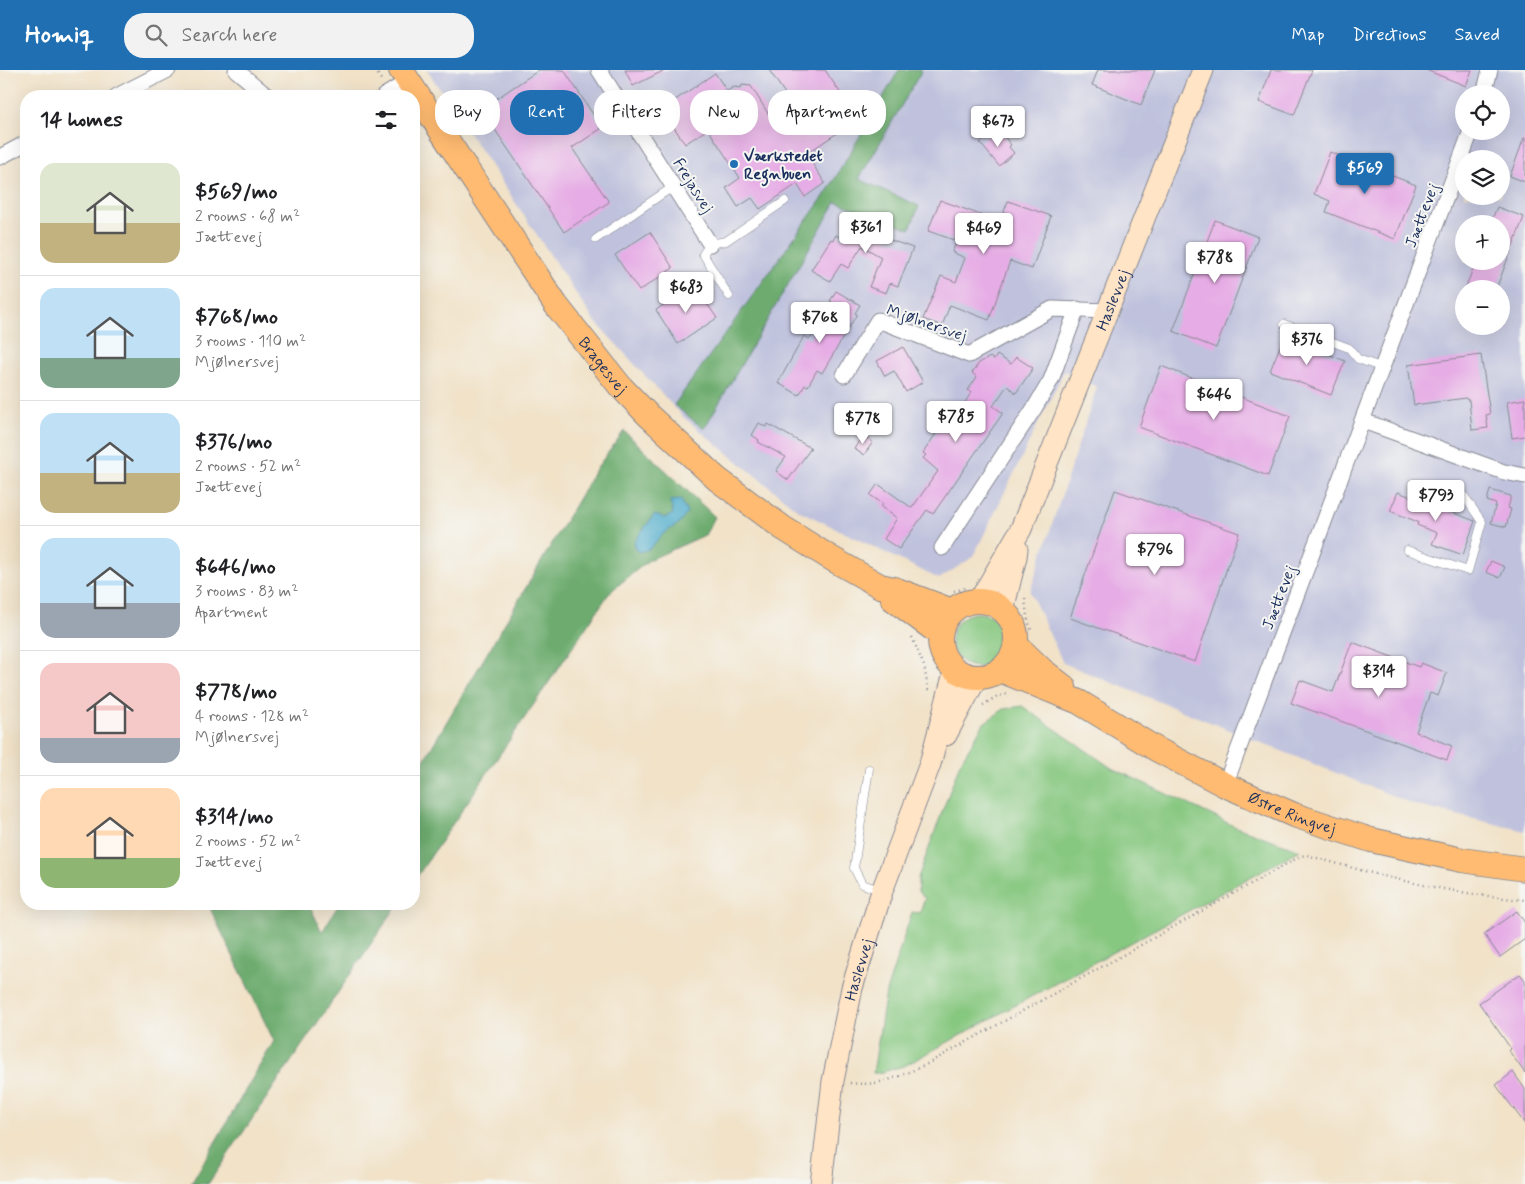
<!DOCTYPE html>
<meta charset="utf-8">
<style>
body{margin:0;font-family:Mynerve,sans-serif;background:#f2f2f2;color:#202124;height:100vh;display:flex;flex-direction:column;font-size:19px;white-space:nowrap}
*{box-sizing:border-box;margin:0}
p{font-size:16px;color:#757577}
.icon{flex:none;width:28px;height:28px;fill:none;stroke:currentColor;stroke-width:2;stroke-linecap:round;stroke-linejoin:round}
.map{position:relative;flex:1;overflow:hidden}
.panel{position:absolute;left:20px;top:20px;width:400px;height:820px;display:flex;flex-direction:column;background:#fff;border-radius:20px;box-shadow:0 5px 20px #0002}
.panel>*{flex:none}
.banner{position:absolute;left:435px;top:20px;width:475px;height:45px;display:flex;gap:10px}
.tools{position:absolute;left:1455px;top:15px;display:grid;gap:10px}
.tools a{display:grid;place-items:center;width:55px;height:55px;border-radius:50%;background:#fff;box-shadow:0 5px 20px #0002;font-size:25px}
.price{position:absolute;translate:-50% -42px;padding:0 11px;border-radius:5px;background:#fff;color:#222;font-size:16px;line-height:32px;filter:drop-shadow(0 1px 2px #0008)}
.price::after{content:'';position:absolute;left:50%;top:30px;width:15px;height:11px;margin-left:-8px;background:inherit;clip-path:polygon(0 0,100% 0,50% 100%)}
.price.active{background:#1f6fb2;color:#fff}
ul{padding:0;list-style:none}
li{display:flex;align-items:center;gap:15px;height:125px;padding:0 20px}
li+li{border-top:1px solid #e0e0e0}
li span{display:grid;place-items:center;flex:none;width:140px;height:100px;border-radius:15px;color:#555}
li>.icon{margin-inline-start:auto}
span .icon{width:60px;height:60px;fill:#fffc;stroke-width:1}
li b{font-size:21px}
h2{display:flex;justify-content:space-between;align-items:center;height:60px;padding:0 20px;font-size:21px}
.tag{padding:0 18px;border-radius:20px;background:#fff;box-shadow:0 5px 20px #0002;font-size:18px;line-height:45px}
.tag.active{background:#1f6fb2;color:#fff}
header{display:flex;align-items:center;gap:30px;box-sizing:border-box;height:70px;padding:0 25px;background:#1f6fb2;color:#fff}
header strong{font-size:24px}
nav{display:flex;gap:28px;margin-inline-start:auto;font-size:18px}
.search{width:350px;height:45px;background:#f2f2f2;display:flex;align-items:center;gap:12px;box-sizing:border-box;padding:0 18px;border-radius:20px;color:#757577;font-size:19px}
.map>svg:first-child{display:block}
.industrial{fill:#c0c2dd;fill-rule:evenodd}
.green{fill:#87c880;stroke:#517c6f}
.forest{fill:#6dac6e;stroke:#446e66}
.water{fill:#4baaca;stroke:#336c94}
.building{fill:#e6ace5}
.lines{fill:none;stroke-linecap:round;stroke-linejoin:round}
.lane-casing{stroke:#868893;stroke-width:9}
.street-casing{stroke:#868893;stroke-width:17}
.secondary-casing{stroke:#868893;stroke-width:23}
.primary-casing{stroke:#868893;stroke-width:26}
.path{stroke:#868893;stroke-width:2.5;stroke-dasharray:1 4;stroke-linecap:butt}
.lane{stroke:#fff;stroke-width:8}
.street{stroke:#fff;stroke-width:15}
.secondary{stroke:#ffe4c6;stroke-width:21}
.primary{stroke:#ffbb71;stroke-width:24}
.poi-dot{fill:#1f6fb2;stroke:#f6f6f2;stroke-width:2}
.labels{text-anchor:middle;stroke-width:4;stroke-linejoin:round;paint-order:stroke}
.poi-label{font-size:16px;font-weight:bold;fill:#1b2f5e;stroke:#f6f6f2;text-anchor:start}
.street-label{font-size:16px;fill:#1b2f5e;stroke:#f6f6f2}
</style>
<header>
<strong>Homiq</strong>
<div class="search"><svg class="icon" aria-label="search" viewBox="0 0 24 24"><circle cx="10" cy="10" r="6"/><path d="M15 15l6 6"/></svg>Search here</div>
<nav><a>Map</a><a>Directions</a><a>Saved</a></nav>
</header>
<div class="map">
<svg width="1525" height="1114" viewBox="0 0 1525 1114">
<rect width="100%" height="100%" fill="#f6f6f2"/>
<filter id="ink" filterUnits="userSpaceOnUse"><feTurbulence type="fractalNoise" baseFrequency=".02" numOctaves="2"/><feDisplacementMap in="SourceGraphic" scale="10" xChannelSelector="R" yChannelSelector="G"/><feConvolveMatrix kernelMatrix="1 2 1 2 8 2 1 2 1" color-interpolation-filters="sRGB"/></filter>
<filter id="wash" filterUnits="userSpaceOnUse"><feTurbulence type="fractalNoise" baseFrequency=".0096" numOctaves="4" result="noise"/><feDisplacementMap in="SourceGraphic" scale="20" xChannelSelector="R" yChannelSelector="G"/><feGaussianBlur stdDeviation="1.12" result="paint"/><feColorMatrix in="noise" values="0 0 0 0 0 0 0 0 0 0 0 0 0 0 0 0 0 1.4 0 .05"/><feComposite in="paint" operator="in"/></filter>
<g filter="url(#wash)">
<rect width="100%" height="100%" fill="#f1e2c8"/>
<path class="industrial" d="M427,0H1525V761L1418,736L1063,593L1030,522L1097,317L1064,301L973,487L939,509L798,440L683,347L593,249ZM1464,24H1501V61H1464ZM1464,89H1501V126H1464ZM1464,154H1501V191H1464ZM1464,219H1501V256H1464Z"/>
<g class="green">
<circle cx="978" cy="570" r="27"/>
<polygon points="1022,636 1110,697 1236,757 1300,780 906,995 880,1003 873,1003 886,922 912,842 920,843 925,828 918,822 918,808 960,693 984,653 1004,639"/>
</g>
<g class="forest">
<polygon points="899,0 922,0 859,109 919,136 910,159 836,132 704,359 674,335 827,122"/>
<polygon points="624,361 715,447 705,465 649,490 610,522 414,811 414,707 596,399"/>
<polygon points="208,834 309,834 322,862 339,834 398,834 208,1114 191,1114 274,971"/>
</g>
<polygon class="water" points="681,430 687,443 680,453 664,463 649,479 639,482 635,479 634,472 654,445 665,448 673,444 670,431"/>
<g id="blocks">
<g class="building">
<polygon points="539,0 564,0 602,58 572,78 609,132 564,162 481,39"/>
<polygon points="625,0 665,0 633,16"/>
<polygon points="769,0 825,0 858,49 806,84 825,113 805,127 797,114 760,139 752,128 738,137 726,118 740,108 708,59 685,74 662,39 715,3 727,21 734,17 741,18 742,15 751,16 769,45 790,31"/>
<polygon points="1098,0 1155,0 1141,35 1092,15"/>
<polygon points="1271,0 1312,0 1294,45 1259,32"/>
<polygon points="1426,0 1472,0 1466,16"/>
<polygon points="995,61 1000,66 1002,64 1011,75 1009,77 1014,83 999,96 980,73"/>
<polygon points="1524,68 1525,68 1525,112 1510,106"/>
<polygon points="1330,82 1416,115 1395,169 1326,142 1330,131 1314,124"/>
<polygon points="940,130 1000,152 1008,131 1051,146 1032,199 1010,191 989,250 950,235 942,256 923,249 941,206 956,212 965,188 952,182 957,171 928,161"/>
<polygon points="1497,137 1524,147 1496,219 1465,219 1476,191 1501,191 1501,154 1490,154"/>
<polygon points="862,144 884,156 879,166 913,178 898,216 890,213 886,223 869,217 881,187 862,176 848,198 841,194 830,211 811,200 831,169 833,170 836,165 843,169 856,149 859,149"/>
<polygon points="1215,150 1258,167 1216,278 1173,261"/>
<polygon points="650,162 673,198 639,221 615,185"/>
<polygon points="694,215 717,248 678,274 656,240"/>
<polygon points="836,221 860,235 855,243 857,244 822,303 817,300 808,316 805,315 799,325 778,313 804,266 810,269 832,232 830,231"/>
<polygon points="1284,266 1345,291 1331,325 1270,301"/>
<polygon points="903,277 923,312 906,322 894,301 885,306 877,291"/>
<polygon points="997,285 1011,294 1016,287 1033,298 1016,323 1007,316 993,336 1003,343 933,444 927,440 899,479 884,469 897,448 881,437 883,434 870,425 878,414 912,438 938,401 923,388 926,385 923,383 951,341 957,345 971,323 968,320 977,307 972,303 979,293 990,287 994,290"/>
<polygon points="1481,285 1490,344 1486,345 1488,358 1472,360 1469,330 1467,330 1466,328 1414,335 1408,295"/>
<polygon points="1161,296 1290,346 1268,406 1139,357"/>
<polygon points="1525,329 1525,366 1512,368 1507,332"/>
<polygon points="759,353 766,357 768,354 811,378 788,410 776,401 786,387 758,372 759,370 752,365"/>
<polygon points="863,365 873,372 864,385 854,379"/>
<polygon points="1115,420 1239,463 1195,592 1070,548"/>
<polygon points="1490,420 1511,426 1508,438 1511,439 1506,457 1491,453 1496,434 1487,431"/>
<polygon points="1398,422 1475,451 1463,485 1432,474 1437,463 1417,455 1418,452 1390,441"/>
<polygon points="1491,491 1505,497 1500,508 1486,502"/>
<polygon points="1352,572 1419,597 1421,593 1447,603 1438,626 1430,623 1416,662 1452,676 1447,690 1291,633 1300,610 1333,622"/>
<polygon points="1517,841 1525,853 1525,869 1500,887 1484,864"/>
<polygon points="1520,904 1525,910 1525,1003 1509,981 1511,979 1479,933"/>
<polygon points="1513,1002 1525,1019 1525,1054 1496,1015"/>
</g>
</g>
</g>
<g filter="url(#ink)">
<use href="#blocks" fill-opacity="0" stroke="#868893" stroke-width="1"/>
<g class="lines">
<defs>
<g id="lane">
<polyline points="596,169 674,116"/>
<polyline points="729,226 703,184 710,174 726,171 785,131"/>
<polyline points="1284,254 1349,278 1358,289 1383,298"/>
<polyline points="1407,480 1468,501 1482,452 1458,417"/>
<polyline points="869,699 854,798 862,814 880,820"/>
</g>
<g id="street">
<polyline points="236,0 267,26"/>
<polyline points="599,0 710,174"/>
<polyline points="1484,24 1490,0"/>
<polyline points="117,26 168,0"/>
<polyline points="384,26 408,11"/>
<polyline points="0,87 26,73"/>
<polyline points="844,305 878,250 969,285 1052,239 1108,241"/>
<polyline points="1363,351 1504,402 1525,406"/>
<polyline points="942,478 1035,337 1051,310 1077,239"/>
<polyline points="1225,715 1471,61"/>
</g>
<g id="secondary">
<path id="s1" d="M979,531L1021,459L1203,0"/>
<polyline points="1003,540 1016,487 1017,479"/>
<polyline points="946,665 977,607"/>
<path id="s2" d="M821,1114L833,1011L852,918L882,821L930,694L955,599"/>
</g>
<g id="primary">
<path id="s3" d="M401,0L556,235L620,316L648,345L717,409L783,458L829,487L880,516L894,519L952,541"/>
<polyline points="893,529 940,564"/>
<circle cx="978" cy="569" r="38"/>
<polyline points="1016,575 1042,600 1064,617"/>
<path id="s4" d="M1000,600L1079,632L1156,679L1225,715L1294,745L1371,770L1462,790L1525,799"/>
</g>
</defs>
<use href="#lane" class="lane-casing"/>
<use href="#street" class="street-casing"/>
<use href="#secondary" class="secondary-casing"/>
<use href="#primary" class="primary-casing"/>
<g class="path">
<polyline points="375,0 382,11"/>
<polyline points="954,521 965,518"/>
<polyline points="1025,529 1027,547 1032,563"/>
<polyline points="912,567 924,596 929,624"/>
<polyline points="983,635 996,627 1007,624"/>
<path d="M850,1013C880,1017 900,1006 927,994L1301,786L1307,785C1378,806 1451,824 1525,830"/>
</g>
<use href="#lane" class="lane"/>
<use href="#street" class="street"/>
<use href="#secondary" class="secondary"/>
<use href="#primary" class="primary"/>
</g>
</g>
<circle class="poi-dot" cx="734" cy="94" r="5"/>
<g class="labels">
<g class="poi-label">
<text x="744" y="91">Værkstedet<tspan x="744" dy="18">Regnbuen</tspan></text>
</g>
<g class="street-label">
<text transform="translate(694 115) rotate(58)" y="6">Frejasvej</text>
<text transform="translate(1421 145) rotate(-69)" y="6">Jættevej</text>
<text dy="6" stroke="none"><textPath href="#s1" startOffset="330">Haslevvej</textPath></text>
<text transform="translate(927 252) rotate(19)" y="6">Mjølnersvej</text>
<text dy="6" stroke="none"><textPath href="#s3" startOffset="358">Bragesvej</textPath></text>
<text transform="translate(1278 527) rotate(-69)" y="6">Jættevej</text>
<text dy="6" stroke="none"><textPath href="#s4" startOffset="326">Østre Ringvej</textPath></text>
<text dy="6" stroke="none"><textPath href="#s2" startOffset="218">Haslevvej</textPath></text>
</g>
</g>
</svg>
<div class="tools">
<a><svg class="icon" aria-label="locate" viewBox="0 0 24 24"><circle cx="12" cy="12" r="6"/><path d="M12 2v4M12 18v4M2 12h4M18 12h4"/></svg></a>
<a><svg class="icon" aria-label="layers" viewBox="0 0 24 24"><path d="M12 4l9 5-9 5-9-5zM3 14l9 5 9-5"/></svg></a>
<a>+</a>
<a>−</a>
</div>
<b class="price" style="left:998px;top:78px">$673</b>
<b class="price active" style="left:1365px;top:125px">$569</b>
<b class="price" style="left:866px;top:184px">$361</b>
<b class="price" style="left:984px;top:185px">$469</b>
<b class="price" style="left:1215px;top:214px">$788</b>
<b class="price" style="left:686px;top:244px">$683</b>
<b class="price" style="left:820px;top:274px">$768</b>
<b class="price" style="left:1307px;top:296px">$376</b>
<b class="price" style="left:1214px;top:351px">$646</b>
<b class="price" style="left:956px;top:373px">$785</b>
<b class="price" style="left:863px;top:375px">$778</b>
<b class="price" style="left:1436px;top:452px">$793</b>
<b class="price" style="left:1155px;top:506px">$796</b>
<b class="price" style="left:1379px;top:628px">$314</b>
<div class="banner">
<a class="tag">Buy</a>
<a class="tag active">Rent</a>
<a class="tag">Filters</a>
<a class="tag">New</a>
<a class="tag">Apartment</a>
</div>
<section class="panel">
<h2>14 homes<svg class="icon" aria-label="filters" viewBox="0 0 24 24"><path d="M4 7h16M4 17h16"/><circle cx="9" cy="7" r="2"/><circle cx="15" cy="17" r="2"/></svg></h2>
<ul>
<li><span style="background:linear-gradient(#dfe7d0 60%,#c2b280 0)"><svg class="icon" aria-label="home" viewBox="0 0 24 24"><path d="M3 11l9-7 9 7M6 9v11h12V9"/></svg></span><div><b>$569/mo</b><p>2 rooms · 68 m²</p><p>Jættevej</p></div></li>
<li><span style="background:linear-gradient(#bfe0f5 70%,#7fa58c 0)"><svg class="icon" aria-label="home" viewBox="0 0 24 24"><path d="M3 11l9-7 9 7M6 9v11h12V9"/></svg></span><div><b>$768/mo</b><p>3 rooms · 110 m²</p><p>Mjølnersvej</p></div></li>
<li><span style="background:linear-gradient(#bfe0f5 60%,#c2b280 0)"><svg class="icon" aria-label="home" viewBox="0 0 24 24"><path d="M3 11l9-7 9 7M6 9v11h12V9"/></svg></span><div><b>$376/mo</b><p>2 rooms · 52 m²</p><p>Jættevej</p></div></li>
<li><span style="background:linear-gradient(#bfe0f5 65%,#9aa5b1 0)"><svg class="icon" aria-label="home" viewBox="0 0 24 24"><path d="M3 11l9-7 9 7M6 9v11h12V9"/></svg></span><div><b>$646/mo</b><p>3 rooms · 83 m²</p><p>Apartment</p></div></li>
<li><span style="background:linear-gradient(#f6c9c9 75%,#9aa5b1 0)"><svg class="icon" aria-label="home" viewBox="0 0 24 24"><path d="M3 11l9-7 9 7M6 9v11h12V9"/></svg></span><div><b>$778/mo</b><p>4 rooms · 128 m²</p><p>Mjølnersvej</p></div></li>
<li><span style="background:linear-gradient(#ffd9b3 70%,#8fb573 0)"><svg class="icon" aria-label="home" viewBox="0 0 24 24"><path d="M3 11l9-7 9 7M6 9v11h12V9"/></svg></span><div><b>$314/mo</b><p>2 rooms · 52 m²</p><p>Jættevej</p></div></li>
</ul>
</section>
</div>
